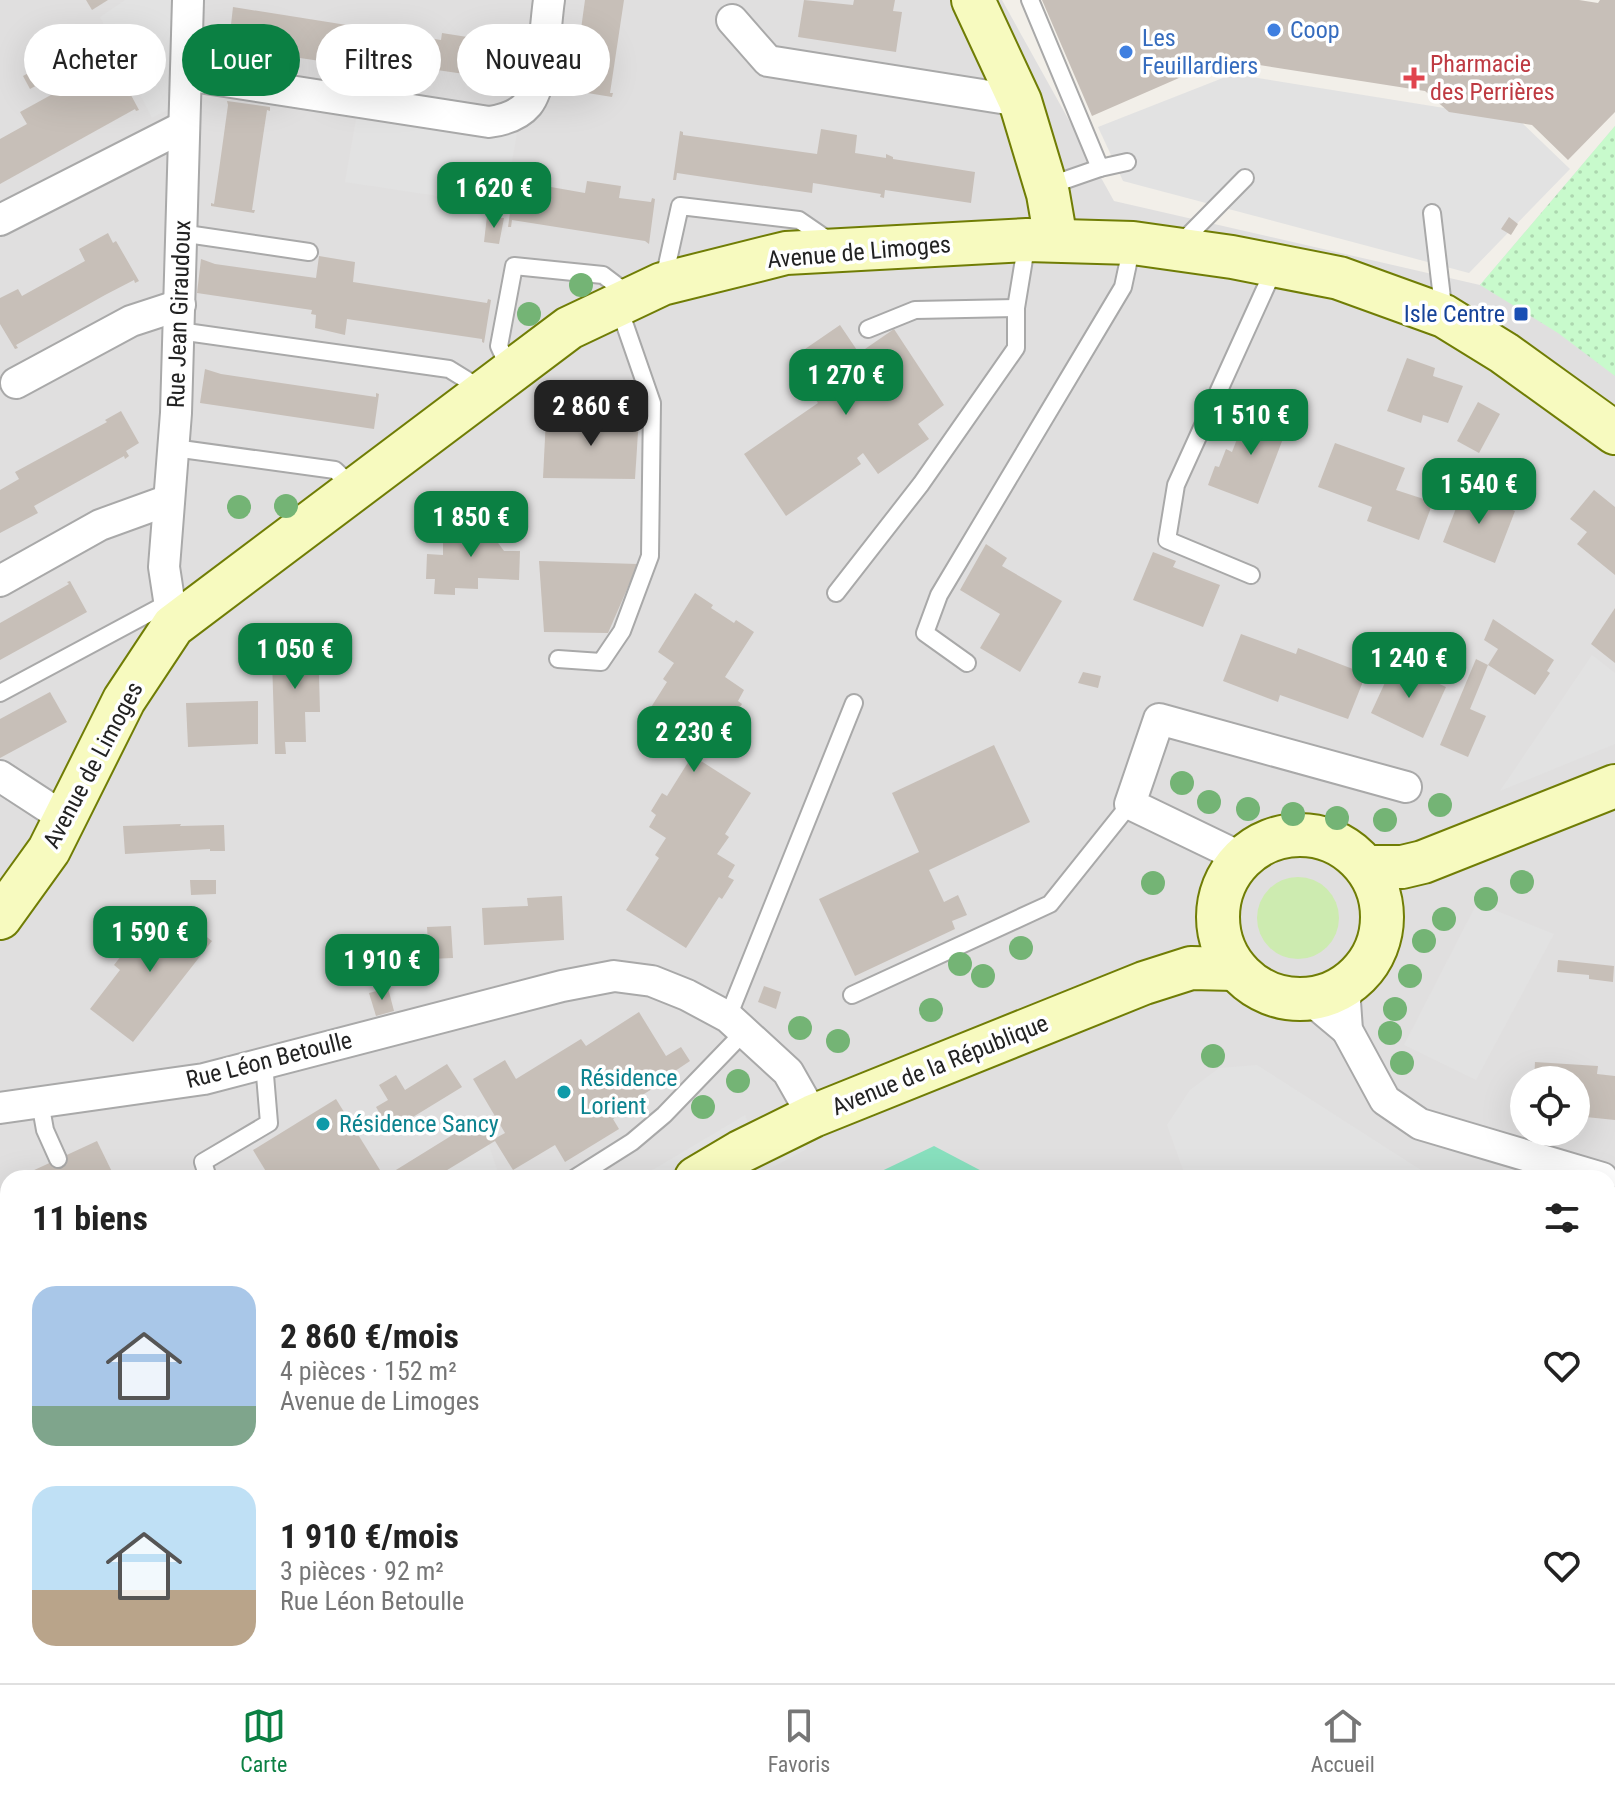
<!DOCTYPE html>
<html lang="fr">
<meta charset="utf-8">
<style>
body{margin:0;font-family:"Roboto Condensed",sans-serif;background:#f2f2f2;color:#222;height:100vh;display:flex;flex-direction:column;font-size:30px;white-space:nowrap}
*{box-sizing:border-box;margin:0}
p{font-size:26px;color:#767676}
.icon{flex:none;width:44px;height:44px;fill:none;stroke:currentColor;stroke-width:2;stroke-linecap:round;stroke-linejoin:round}
.map{position:relative;flex:1;overflow:hidden}
.side{position:absolute;left:0px;top:1170px;width:1616px;height:514px;display:flex;flex-direction:column;background:#fff;border-radius:24px 24px 0 0;box-shadow:0 8px 32px #0002}
.side>*{flex:none}
.hud{position:absolute;left:24px;top:24px;width:800px;height:72px;display:flex;gap:16px}
.controls{position:absolute;left:1510px;top:1066px;display:grid;gap:16px}
.controls a{display:grid;place-items:center;width:80px;height:80px;border-radius:50%;background:#fff;box-shadow:0 8px 32px #0002;font-size:40px}
.price{position:absolute;translate:-50% -68px;padding:0 18px;border-radius:16px;background:#0b8043;color:#fff;font-size:26px;line-height:52px;filter:drop-shadow(0 2px 4px #0008)}
.price::after{content:'';position:absolute;left:50%;top:48px;width:24px;height:18px;margin-left:-12px;background:inherit;clip-path:polygon(0 0,100% 0,50% 100%)}
.price.current{background:#222;color:#fff}
ul{padding:0;list-style:none}
li{display:flex;align-items:center;gap:24px;height:200px;padding:0 32px}
li span{display:grid;place-items:center;flex:none;width:224px;height:160px;border-radius:24px;color:#555}
li>.icon{margin-inline-start:auto}
span .icon{width:96px;height:96px;fill:#fffc;stroke-width:1}
li b{font-size:34px}
h2{display:flex;justify-content:space-between;align-items:center;height:96px;padding:0 32px;font-size:34px}
.tag{padding:0 28px;border-radius:36px;background:#fff;box-shadow:0 8px 32px #0002;font-size:28px;line-height:72px}
.tag.current{background:#0b8043;color:#fff}
.menu{display:flex;justify-content:space-around;align-items:center;height:112px;border-top:2px solid #e0e0e0;background:#fff;font-size:22px;color:#767676}
.menu a{display:grid;justify-items:center;gap:4px}
.menu .current{color:#0b8043}
.map>svg:first-child{display:block}
.residential{fill:#e0dfdf;fill-rule:evenodd}
.grass{fill:#cdebb0}
.cemetery{fill:url(#cemetery-stones)}
.park{fill:url(#park-dots)}
.pitch{fill:#88e0be}
.parking{fill:#e2e2e2}
.building{fill:#c7bfb8}
.lines{fill:none;stroke-linecap:round;stroke-linejoin:round}
.service-casing{stroke:#a9a9a9;stroke-width:20}
.minor-casing{stroke:#a9a9a9;stroke-width:34}
.secondary-casing{stroke:#707d05;stroke-width:46}
.service{stroke:#fff;stroke-width:16}
.minor{stroke:#fff;stroke-width:30}
.secondary{stroke:#f7fabf;stroke-width:42}
.tree{fill:#74b475}
.shop-dot{fill:#3f7fe0;stroke:#fff;stroke-width:3}
.health-dot{fill:#e0444e;stroke:#fff;stroke-width:3}
.transit-dot{fill:#1a4fb4;stroke:#fff;stroke-width:3}
.culture-dot{fill:#0f9aa8;stroke:#fff;stroke-width:3}
.labels{text-anchor:middle;stroke-width:7;stroke-linejoin:round;paint-order:stroke}
.shop-label{font-size:24px;fill:#366cbe;stroke:#fff;text-anchor:start}
.health-label{font-size:24px;fill:#be3a42;stroke:#fff;text-anchor:start}
.street-label{font-size:24px;fill:#222;stroke:#fff}
.transit-label{font-size:24px;fill:#164399;stroke:#fff;text-anchor:end}
.culture-label{font-size:24px;fill:#0d838f;stroke:#fff;text-anchor:start}
</style>
<div class="map">
<svg width="1615" height="1683" viewBox="0 0 1615 1683">
<defs>
<pattern id="cemetery-stones" width="16" height="16" patternUnits="userSpaceOnUse" patternTransform="scale(2)"><rect width="16" height="16" fill="#aacbaf"/><path d="M2 7V4a2 2 0 0 1 4 0v3zM10 15v-3a2 2 0 0 1 4 0v3z" fill="#92ae96"/></pattern>
<pattern id="park-dots" width="8" height="8" patternUnits="userSpaceOnUse" patternTransform="scale(2)"><rect width="8" height="8" fill="#c8facc"/><path d="M2 2h.1M6 6h.1" fill="none" stroke="#acd6af" stroke-width="1.8" stroke-linecap="round"/></pattern>
</defs>
<rect width="100%" height="100%" fill="#f2efe9"/>
<path class="residential" d="M0,0H1002L1114,201L1480,285L1615,126V1683H1428L1421,1676H1608V1178H8V1676H1122L1116,1683H0ZM1524,1080H1576V1132H1524Z"/>
<circle class="grass" cx="1298" cy="918" r="41"/>
<polygon class="cemetery" points="1122,1676 1421,1676 1428,1683 1116,1683"/>
<polygon class="park" points="1615,126 1615,376 1558,333 1480,285"/>
<g class="pitch">
<polygon points="934,1146 995,1178 867,1178"/>
<polygon points="42,1676 1123,1676 1116,1683 30,1683"/>
</g>
<g class="parking">
<polygon points="125,0 173,0 171,108 152,118 100,17"/>
<polygon points="1233,74 1519,120 1570,169 1469,273 1123,181 1098,127"/>
<polygon points="357,114 517,133 504,206 345,182"/>
<polygon points="1592,655 1615,673 1615,744 1500,791"/>
<polygon points="1477,903 1554,934 1476,1080 1404,1045"/>
<polygon points="1257,1065 1424,1172 1419,1178 1186,1178 1167,1125 1190,1090 1219,1068"/>
<polygon points="745,1115 749,1124 658,1178 639,1178"/>
<polygon points="803,1139 807,1149 752,1178 731,1178"/>
<polygon points="488,1143 500,1178 433,1178"/>
</g>
<g class="building">
<polygon points="86,0 108,0 92,10"/>
<polygon points="585,0 624,0 610,93 613,93 612,97 569,90 569,87 573,87"/>
<polygon points="804,0 853,5 854,0 895,0 893,11 902,12 896,52 798,37"/>
<polygon points="1042,0 1579,0 1598,3 1600,0 1615,0 1615,112 1568,160 1532,125 1449,112 1425,91 1253,64 1226,76 1195,71 1092,116"/>
<polygon points="233,7 441,40 442,33 512,44 512,40 516,40 509,83 505,83 505,80 437,70 436,78 231,48 228,51"/>
<polygon points="34,70 41,83 30,89 23,76"/>
<polygon points="118,71 139,110 136,111 135,109 0,184 0,139 27,124 20,112 80,79 88,91 115,75"/>
<polygon points="227,101 270,107 270,111 267,110 262,143 252,210 255,210 254,213 211,206 211,203 214,204 219,170 228,105"/>
<polygon points="821,129 857,135 855,153 886,158 886,154 893,157 893,159 975,172 971,203 885,190 884,198 880,197 881,194 813,183 812,193 677,173 676,180 673,180 680,131 683,132 683,135 817,154"/>
<polygon points="525,171 550,175 548,187 551,187 585,193 587,181 621,186 619,198 651,202 652,198 655,199 649,244 645,241 512,220 511,227 508,227 515,178 523,183"/>
<polygon points="487,216 504,218 499,244 484,242"/>
<polygon points="1509,217 1518,224 1511,235 1501,229"/>
<polygon points="108,233 113,243 116,241 139,281 135,283 134,280 105,295 16,345 18,348 15,349 0,324 0,298 18,289 22,296 85,261 79,249"/>
<polygon points="319,256 355,262 353,282 487,303 488,299 491,300 484,343 482,342 482,339 347,319 345,335 315,328 316,315 311,314 312,310 197,293 201,259 215,264 316,278"/>
<polygon points="840,325 863,359 869,355 865,349 894,329 944,405 918,424 929,439 878,474 863,453 857,458 861,464 786,516 744,454 818,403 789,360"/>
<polygon points="1407,358 1435,368 1433,376 1463,386 1448,423 1423,415 1421,423 1387,411"/>
<polygon points="205,369 221,374 376,397 376,393 379,394 374,429 200,403"/>
<polygon points="1478,402 1500,414 1479,453 1457,441"/>
<polygon points="1249,408 1289,423 1258,504 1208,485 1215,466 1219,467 1226,449 1232,452"/>
<polygon points="121,411 139,443 126,451 129,456 125,459 124,456 34,506 38,513 0,533 0,490 19,479 15,472 107,422 105,420"/>
<polygon points="639,417 635,479 543,478 546,418"/>
<polygon points="1335,443 1405,468 1396,490 1433,502 1419,540 1367,521 1372,507 1318,487"/>
<polygon points="1463,490 1515,511 1495,563 1443,542"/>
<polygon points="1594,490 1615,507 1615,575 1577,544 1587,532 1570,519"/>
<polygon points="459,519 493,520 493,536 504,551 520,551 519,580 478,578 478,589 455,588 455,595 434,594 435,579 426,579 427,554 443,555 443,539 459,539"/>
<polygon points="986,544 1007,558 1002,566 1062,601 1020,672 980,648 1000,614 960,590"/>
<polygon points="1153,552 1176,561 1173,567 1220,585 1203,627 1133,600"/>
<polygon points="539,561 638,564 608,633 544,632"/>
<polygon points="70,581 87,612 0,660 0,623 69,584 67,582"/>
<polygon points="695,593 713,605 711,608 734,623 736,620 754,632 725,677 744,690 738,701 742,704 730,723 726,721 701,761 751,793 725,834 729,837 717,854 735,865 728,877 734,880 722,899 719,897 686,948 626,910 659,858 655,855 666,838 649,827 656,815 651,811 662,793 667,796 692,756 641,723 667,682 663,679 674,663 658,652"/>
<polygon points="1615,608 1615,663 1591,644"/>
<polygon points="1493,619 1554,660 1547,671 1550,673 1535,695 1488,665 1470,709 1486,716 1468,757 1440,745 1476,659 1488,665 1498,649 1484,640"/>
<polygon points="1241,634 1296,654 1298,648 1366,674 1348,719 1280,695 1278,702 1223,681"/>
<polygon points="288,638 318,639 320,712 305,712 306,742 285,742 286,754 275,754 272,660 288,659"/>
<polygon points="1394,663 1446,687 1423,738 1371,713"/>
<polygon points="1083,672 1101,676 1098,688 1078,683"/>
<polygon points="50,692 67,722 0,758 0,719"/>
<polygon points="258,701 258,744 188,747 186,703"/>
<polygon points="994,745 1030,822 929,870 944,902 958,895 967,915 952,921 955,929 855,976 819,899 919,852 892,793"/>
<polygon points="181,824 180,826 224,825 225,851 210,851 210,849 125,854 123,826"/>
<polygon points="190,880 216,880 216,894 191,895"/>
<polygon points="562,896 564,940 484,945 482,908 528,906 527,898"/>
<polygon points="168,907 212,941 133,1042 90,1009 120,970 114,965 132,942 138,946"/>
<polygon points="451,926 453,958 429,959 427,927"/>
<polygon points="1558,960 1614,966 1613,982 1589,979 1589,975 1557,972"/>
<polygon points="764,986 781,992 776,1009 758,1002"/>
<polygon points="388,988 394,1011 376,1016 369,993"/>
<polygon points="639,1012 666,1056 681,1047 690,1061 675,1071 676,1074 628,1104 629,1107 624,1110 625,1112 613,1119 619,1129 565,1162 555,1145 513,1170 495,1141 434,1178 383,1178 480,1118 494,1139 505,1133 473,1079 505,1060 516,1079 581,1039 586,1046"/>
<polygon points="1535,1062 1598,1066 1597,1074 1615,1076 1615,1120 1576,1116 1576,1080 1534,1080"/>
<polygon points="447,1064 462,1087 390,1131 376,1107 388,1100 379,1085 396,1075 405,1090"/>
<polygon points="336,1099 380,1170 367,1178 270,1178 253,1150"/>
<polygon points="97,1141 115,1178 17,1178"/>
<polygon points="1608,1247 1615,1248 1615,1328 1612,1339 1608,1338"/>
<polygon points="87,1676 213,1676 201,1683 76,1683"/>
</g>
<g class="lines">
<defs>
<g id="service">
<polyline points="1030,0 1100,168 1127,162"/>
<polyline points="1048,186 1100,168"/>
<polyline points="1432,213 1444,315"/>
<polyline points="180,233 309,252"/>
<polyline points="1179,245 1245,178"/>
<polyline points="663,283 680,206 799,220 831,242"/>
<polyline points="868,329 915,310 1016,308"/>
<polyline points="179,331 449,369 483,390"/>
<polyline points="510,370 499,346 514,266 603,275 632,297"/>
<polyline points="174,448 335,470 355,489"/>
<polyline points="1251,575 1167,540 1176,485 1275,267"/>
<polyline points="836,593 921,484 1016,348 1016,308 1027,241"/>
<polyline points="558,659 601,662 622,631 650,556 652,403 618,305"/>
<polyline points="967,663 925,633 939,595 1123,287 1132,245"/>
<polyline points="0,693 168,603"/>
<polyline points="852,995 1050,904 1130,804"/>
<polyline points="728,1017 854,703"/>
<polyline points="40,1102 45,1130 58,1159"/>
<polyline points="208,1178 203,1162 269,1123 264,1063"/>
<polyline points="575,1178 632,1142 664,1115 745,1031"/>
</g>
<g id="minor">
<polyline points="732,20 768,61 1020,101"/>
<path d="M186,75L489,122C504,120 518,116 528,104C544,84 545,26 549,0"/>
<polyline points="0,220 183,127"/>
<polyline points="16,383 131,321 180,305"/>
<polyline points="0,581 100,525 169,500"/>
<polyline points="173,626 164,567 176,413 188,0"/>
<polyline points="0,776 66,819"/>
<polyline points="1242,858 1130,804 1159,719 1406,787"/>
<polyline points="1347,984 1345,1002 1347,1030 1385,1100 1420,1124 1602,1178"/>
<polyline points="1310,999 1347,1030"/>
<polyline points="0,1108 204,1079 562,986 614,976 652,981 687,995 728,1017 788,1072 813,1116"/>
</g>
<g id="secondary">
<polyline points="973,0 1020,101 1048,194 1056,240"/>
<circle cx="1300" cy="917" r="82"/>
<polyline points="1366,867 1402,867 1423,862 1615,786"/>
<polyline points="0,918 49,850 124,700 173,626 569,328 662,284 786,253 1027,240 1133,243 1232,257 1339,278 1444,316 1504,353 1615,433"/>
<polyline points="696,1178 740,1152 813,1116 1144,983 1191,968 1235,969"/>
<polyline points="0,1602 8,1597"/>
</g>
</defs>
<use href="#service" class="service-casing"/>
<use href="#minor" class="minor-casing"/>
<use href="#secondary" class="secondary-casing"/>
<use href="#service" class="service"/>
<use href="#minor" class="minor"/>
<use href="#secondary" class="secondary"/>
</g>
<g class="tree">
<circle cx="581" cy="285" r="12"/>
<circle cx="529" cy="314" r="12"/>
<circle cx="286" cy="506" r="12"/>
<circle cx="239" cy="507" r="12"/>
<circle cx="1182" cy="783" r="12"/>
<circle cx="1209" cy="802" r="12"/>
<circle cx="1440" cy="805" r="12"/>
<circle cx="1248" cy="809" r="12"/>
<circle cx="1293" cy="814" r="12"/>
<circle cx="1337" cy="818" r="12"/>
<circle cx="1385" cy="820" r="12"/>
<circle cx="1522" cy="882" r="12"/>
<circle cx="1153" cy="883" r="12"/>
<circle cx="1486" cy="899" r="12"/>
<circle cx="1444" cy="919" r="12"/>
<circle cx="1424" cy="941" r="12"/>
<circle cx="1021" cy="948" r="12"/>
<circle cx="960" cy="964" r="12"/>
<circle cx="983" cy="976" r="12"/>
<circle cx="1410" cy="976" r="12"/>
<circle cx="1395" cy="1009" r="12"/>
<circle cx="931" cy="1010" r="12"/>
<circle cx="800" cy="1028" r="12"/>
<circle cx="1390" cy="1033" r="12"/>
<circle cx="838" cy="1041" r="12"/>
<circle cx="1213" cy="1056" r="12"/>
<circle cx="1402" cy="1063" r="12"/>
<circle cx="738" cy="1081" r="12"/>
<circle cx="703" cy="1107" r="12"/>
</g>
<g class="shop-dot">
<circle cx="1274" cy="30" r="8"/>
<circle cx="1126" cy="52" r="8"/>
</g>
<path class="health-dot" d="M1410 66h8v8h8v8h-8v8h-8v-8h-8v-8h8z"/>
<rect class="transit-dot" x="1513" y="306" width="16" height="16" rx="4"/>
<g class="culture-dot">
<circle cx="564" cy="1092" r="8"/>
<circle cx="323" cy="1124" r="8"/>
</g>
<g class="labels">
<g class="shop-label">
<text x="1290" y="38">Coop</text>
<text x="1142" y="46">Les<tspan x="1142" dy="28">Feuillardiers</tspan></text>
</g>
<g class="health-label">
<text x="1430" y="72">Pharmacie<tspan x="1430" dy="28">des Perrières</tspan></text>
</g>
<g class="street-label">
<text transform="translate(859 252) rotate(-5)" y="8">Avenue de Limoges</text>
<text transform="translate(179 314) rotate(-88)" y="8">Rue Jean Giraudoux</text>
<text transform="translate(93 765) rotate(-62)" y="8">Avenue de Limoges</text>
<text transform="translate(269 1060) rotate(-14)" y="8">Rue Léon Betoulle</text>
<text transform="translate(940 1065) rotate(-22)" y="8">Avenue de la République</text>
</g>
<g class="transit-label">
<text x="1505" y="322">Isle Centre</text>
</g>
<g class="culture-label">
<text x="580" y="1086">Résidence<tspan x="580" dy="28">Lorient</tspan></text>
<text x="339" y="1132">Résidence Sancy</text>
</g>
</g>
</svg>
<div class="controls">
<a><svg class="icon" aria-label="locate" viewBox="0 0 24 24"><circle cx="12" cy="12" r="6"/><path d="M12 2v4M12 18v4M2 12h4M18 12h4"/></svg></a>
</div>
<b class="price" style="left:494px;top:230px">1 620 €</b>
<b class="price" style="left:846px;top:417px">1 270 €</b>
<b class="price current" style="left:591px;top:448px">2 860 €</b>
<b class="price" style="left:1251px;top:457px">1 510 €</b>
<b class="price" style="left:1479px;top:526px">1 540 €</b>
<b class="price" style="left:471px;top:559px">1 850 €</b>
<b class="price" style="left:295px;top:691px">1 050 €</b>
<b class="price" style="left:1409px;top:700px">1 240 €</b>
<b class="price" style="left:694px;top:774px">2 230 €</b>
<b class="price" style="left:150px;top:974px">1 590 €</b>
<b class="price" style="left:382px;top:1002px">1 910 €</b>
<div class="hud">
<a class="tag">Acheter</a>
<a class="tag current">Louer</a>
<a class="tag">Filtres</a>
<a class="tag">Nouveau</a>
</div>
<section class="side">
<h2>11 biens<svg class="icon" aria-label="filters" viewBox="0 0 24 24"><path d="M4 7h16M4 17h16"/><circle cx="9" cy="7" r="2"/><circle cx="15" cy="17" r="2"/></svg></h2>
<ul>
<li><span style="background:linear-gradient(#a9c7e8 75%,#7fa58c 0)"><svg class="icon" aria-label="home" viewBox="0 0 24 24"><path d="M3 11l9-7 9 7M6 9v11h12V9"/></svg></span><div><b>2 860 €/mois</b><p>4 pièces · 152 m²</p><p>Avenue de Limoges</p></div><svg class="icon" aria-label="heart" viewBox="0 0 24 24"><path d="M12 20l-8-8c-3-5 5-10 8-4 3-6 11-1 8 4z"/></svg></li>
<li><span style="background:linear-gradient(#bfe0f5 65%,#b9a48a 0)"><svg class="icon" aria-label="home" viewBox="0 0 24 24"><path d="M3 11l9-7 9 7M6 9v11h12V9"/></svg></span><div><b>1 910 €/mois</b><p>3 pièces · 92 m²</p><p>Rue Léon Betoulle</p></div><svg class="icon" aria-label="heart" viewBox="0 0 24 24"><path d="M12 20l-8-8c-3-5 5-10 8-4 3-6 11-1 8 4z"/></svg></li>
</ul>
</section>
</div>
<nav class="menu">
<a class="current"><svg class="icon" aria-label="map" viewBox="0 0 24 24"><path d="M3 6l6-2 6 2 6-2v14l-6 2-6-2-6 2zM9 4v14M15 6v14"/></svg>Carte</a>
<a><svg class="icon" aria-label="saved" viewBox="0 0 24 24"><path d="M7 4h10v16l-5-4-5 4z"/></svg>Favoris</a>
<a><svg class="icon" aria-label="home" viewBox="0 0 24 24"><path d="M3 11l9-7 9 7M6 9v11h12V9"/></svg>Accueil</a>
</nav>
